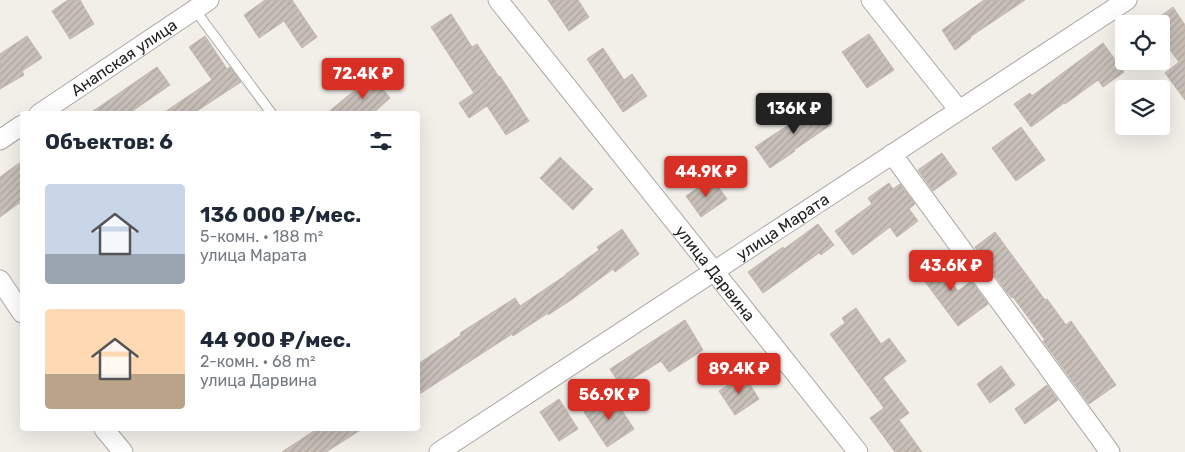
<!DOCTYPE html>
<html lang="ru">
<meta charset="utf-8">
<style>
body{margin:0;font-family:Rubik,sans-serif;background:#f2f2f3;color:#1f2937;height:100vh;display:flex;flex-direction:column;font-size:19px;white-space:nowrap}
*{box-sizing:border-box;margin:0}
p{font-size:16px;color:#747a83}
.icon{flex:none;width:28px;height:28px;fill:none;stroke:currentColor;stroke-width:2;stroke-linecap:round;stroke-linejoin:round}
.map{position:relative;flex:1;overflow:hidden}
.drawer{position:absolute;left:20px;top:111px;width:400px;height:320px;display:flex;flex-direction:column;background:#fff;border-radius:5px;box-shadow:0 5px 20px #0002}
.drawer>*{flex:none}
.buttons{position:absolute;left:1115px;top:15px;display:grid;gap:10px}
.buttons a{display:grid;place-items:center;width:55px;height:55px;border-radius:5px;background:#fff;box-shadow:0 5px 20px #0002;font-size:25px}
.price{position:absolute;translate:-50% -42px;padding:0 11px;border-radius:5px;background:#d93025;color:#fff;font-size:16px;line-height:32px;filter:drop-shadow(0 1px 2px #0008)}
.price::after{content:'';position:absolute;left:50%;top:30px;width:15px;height:11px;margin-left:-8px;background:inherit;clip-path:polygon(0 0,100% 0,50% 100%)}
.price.selected{background:#222;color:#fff}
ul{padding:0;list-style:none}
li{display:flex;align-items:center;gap:15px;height:125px;padding:0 25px}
li span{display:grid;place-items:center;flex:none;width:140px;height:100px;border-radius:5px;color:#555}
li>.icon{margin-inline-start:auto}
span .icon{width:60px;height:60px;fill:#fffc;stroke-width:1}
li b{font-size:21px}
h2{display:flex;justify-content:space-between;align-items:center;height:60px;padding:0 25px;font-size:21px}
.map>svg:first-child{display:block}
.building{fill:url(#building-hatch);stroke:#c4b6ab}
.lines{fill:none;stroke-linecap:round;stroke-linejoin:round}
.lane-casing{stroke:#a9a9a9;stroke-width:11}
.street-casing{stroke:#a9a9a9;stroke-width:21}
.lane{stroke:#fff;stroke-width:9}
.street{stroke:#fff;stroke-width:19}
.labels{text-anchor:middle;stroke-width:4;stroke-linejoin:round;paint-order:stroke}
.street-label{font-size:16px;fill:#222;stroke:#fff}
</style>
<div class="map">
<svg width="1185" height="452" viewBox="0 0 1185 452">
<defs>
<pattern id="building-hatch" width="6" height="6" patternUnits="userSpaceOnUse" patternTransform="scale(1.25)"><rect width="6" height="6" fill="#c7bfb8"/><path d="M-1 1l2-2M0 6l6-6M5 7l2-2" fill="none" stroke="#aba49e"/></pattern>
</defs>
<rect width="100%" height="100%" fill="#f2efe9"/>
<g class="building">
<polygon points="68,0 80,0 94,24 70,39 52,11"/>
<polygon points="265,0 292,0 317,37 302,48 284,21 259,38 244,15"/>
<polygon points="548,0 578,0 589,17 569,31"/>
<polygon points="984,0 1025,0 970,37 971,38 955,50 942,30"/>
<polygon points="1173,7 1185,25 1185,100 1165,73 1179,62 1161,38 1161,16"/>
<polygon points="451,14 472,47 477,44 499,77 500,76 529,121 506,135 487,106 469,118 459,103 474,93 431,27"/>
<polygon points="869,34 894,70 867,88 842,52"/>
<polygon points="27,36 42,58 22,71 24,75 0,89 0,54"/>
<polygon points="205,36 227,69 230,67 241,82 192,114 162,114 212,80 189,47"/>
<polygon points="1103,43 1124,72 1103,87 1098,80 1065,104 1064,103 1031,127 1014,104 1030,93 1032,96"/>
<polygon points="603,48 624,80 632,74 647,96 623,112 587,59"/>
<polygon points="157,67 170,85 128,114 89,114"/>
<polygon points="372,76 390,98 372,114 326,114"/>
<polygon points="817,102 832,124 794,150 795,151 770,168 755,147 802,116 800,113"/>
<polygon points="1021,127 1045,160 1016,181 992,148"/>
<polygon points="942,153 957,174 933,191 918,170"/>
<polygon points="560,157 593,189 573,210 540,178"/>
<polygon points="22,161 22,201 0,217 0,177"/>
<polygon points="712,178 727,199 701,217 686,196"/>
<polygon points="889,183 893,189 900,184 915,204 909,209 918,221 897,237 890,227 853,255 835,231 872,204 868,198"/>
<polygon points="818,224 834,245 821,255 819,253 763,293 748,272 783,247 784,249"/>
<polygon points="622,229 639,254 615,272 613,269 571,300 548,315 548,313 513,336 512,334 418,395 418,364 461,335 460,333 515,298 520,306 566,275 566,274 599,250 597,247"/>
<polygon points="995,232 1045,300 1047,299 1066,325 1071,321 1116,385 1089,404 1043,341 1045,340 1013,297 1012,298 1006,291 975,247"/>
<polygon points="931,255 958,291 971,281 988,304 958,326 914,267"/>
<polygon points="856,308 881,344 889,338 906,361 883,378 909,413 899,420 922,452 895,452 870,418 884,408 830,334 845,323 842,318"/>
<polygon points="685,320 703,350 669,372 661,361 621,386 610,369"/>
<polygon points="1001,366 1015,385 990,403 977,384"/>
<polygon points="744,375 759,399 735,415 719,391"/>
<polygon points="1047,385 1058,400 1025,424 1015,409"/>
<polygon points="611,394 634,429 607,447 584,412"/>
<polygon points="559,399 578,429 559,441 540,412"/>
<polygon points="317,429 362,429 326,452 282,452"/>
</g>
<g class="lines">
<defs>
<polyline id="lane" points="195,10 272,114"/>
<g id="street">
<path id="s1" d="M498,0L858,452"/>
<polyline points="871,0 959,110"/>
<path id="s2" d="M39,114L209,0"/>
<polyline points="0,140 22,125"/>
<polyline points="892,154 1110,452"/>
<polyline points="0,280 22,313"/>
<polyline points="104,429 123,452"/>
<path id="s3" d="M439,452L1127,0"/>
</g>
</defs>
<use href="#lane" class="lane-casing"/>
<use href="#street" class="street-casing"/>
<use href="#lane" class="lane"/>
<use href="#street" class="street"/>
</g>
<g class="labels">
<g class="street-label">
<text dy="6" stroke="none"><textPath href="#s2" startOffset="102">Анапская улица</textPath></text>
<text dy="6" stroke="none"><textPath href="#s3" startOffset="411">улица Марата</textPath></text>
<text dy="6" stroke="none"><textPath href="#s1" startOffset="349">улица Дарвина</textPath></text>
</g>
</g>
</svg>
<div class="buttons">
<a><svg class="icon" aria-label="locate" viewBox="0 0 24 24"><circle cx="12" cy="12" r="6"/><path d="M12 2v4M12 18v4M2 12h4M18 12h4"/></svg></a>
<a><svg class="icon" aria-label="layers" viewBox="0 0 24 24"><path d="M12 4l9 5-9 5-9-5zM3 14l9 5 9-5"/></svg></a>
</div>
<b class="price" style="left:363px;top:100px">72.4K ₽</b>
<b class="price selected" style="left:794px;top:135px">136K ₽</b>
<b class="price" style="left:706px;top:198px">44.9K ₽</b>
<b class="price" style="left:951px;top:292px">43.6K ₽</b>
<b class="price" style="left:739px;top:395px">89.4K ₽</b>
<b class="price" style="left:609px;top:421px">56.9K ₽</b>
<section class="drawer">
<h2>Объектов: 6<svg class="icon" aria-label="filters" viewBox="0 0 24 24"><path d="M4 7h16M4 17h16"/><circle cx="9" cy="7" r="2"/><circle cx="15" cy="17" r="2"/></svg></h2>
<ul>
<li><span style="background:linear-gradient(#c9d6e8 70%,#9aa5b1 0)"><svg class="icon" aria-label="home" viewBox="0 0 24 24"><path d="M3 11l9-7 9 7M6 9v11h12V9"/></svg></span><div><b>136 000 ₽/мес.</b><p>5-комн. · 188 m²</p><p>улица Марата</p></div></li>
<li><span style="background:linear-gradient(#ffd9b3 65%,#b9a48a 0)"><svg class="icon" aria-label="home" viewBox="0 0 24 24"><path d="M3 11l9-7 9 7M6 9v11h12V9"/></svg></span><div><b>44 900 ₽/мес.</b><p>2-комн. · 68 m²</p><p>улица Дарвина</p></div></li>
</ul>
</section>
</div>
